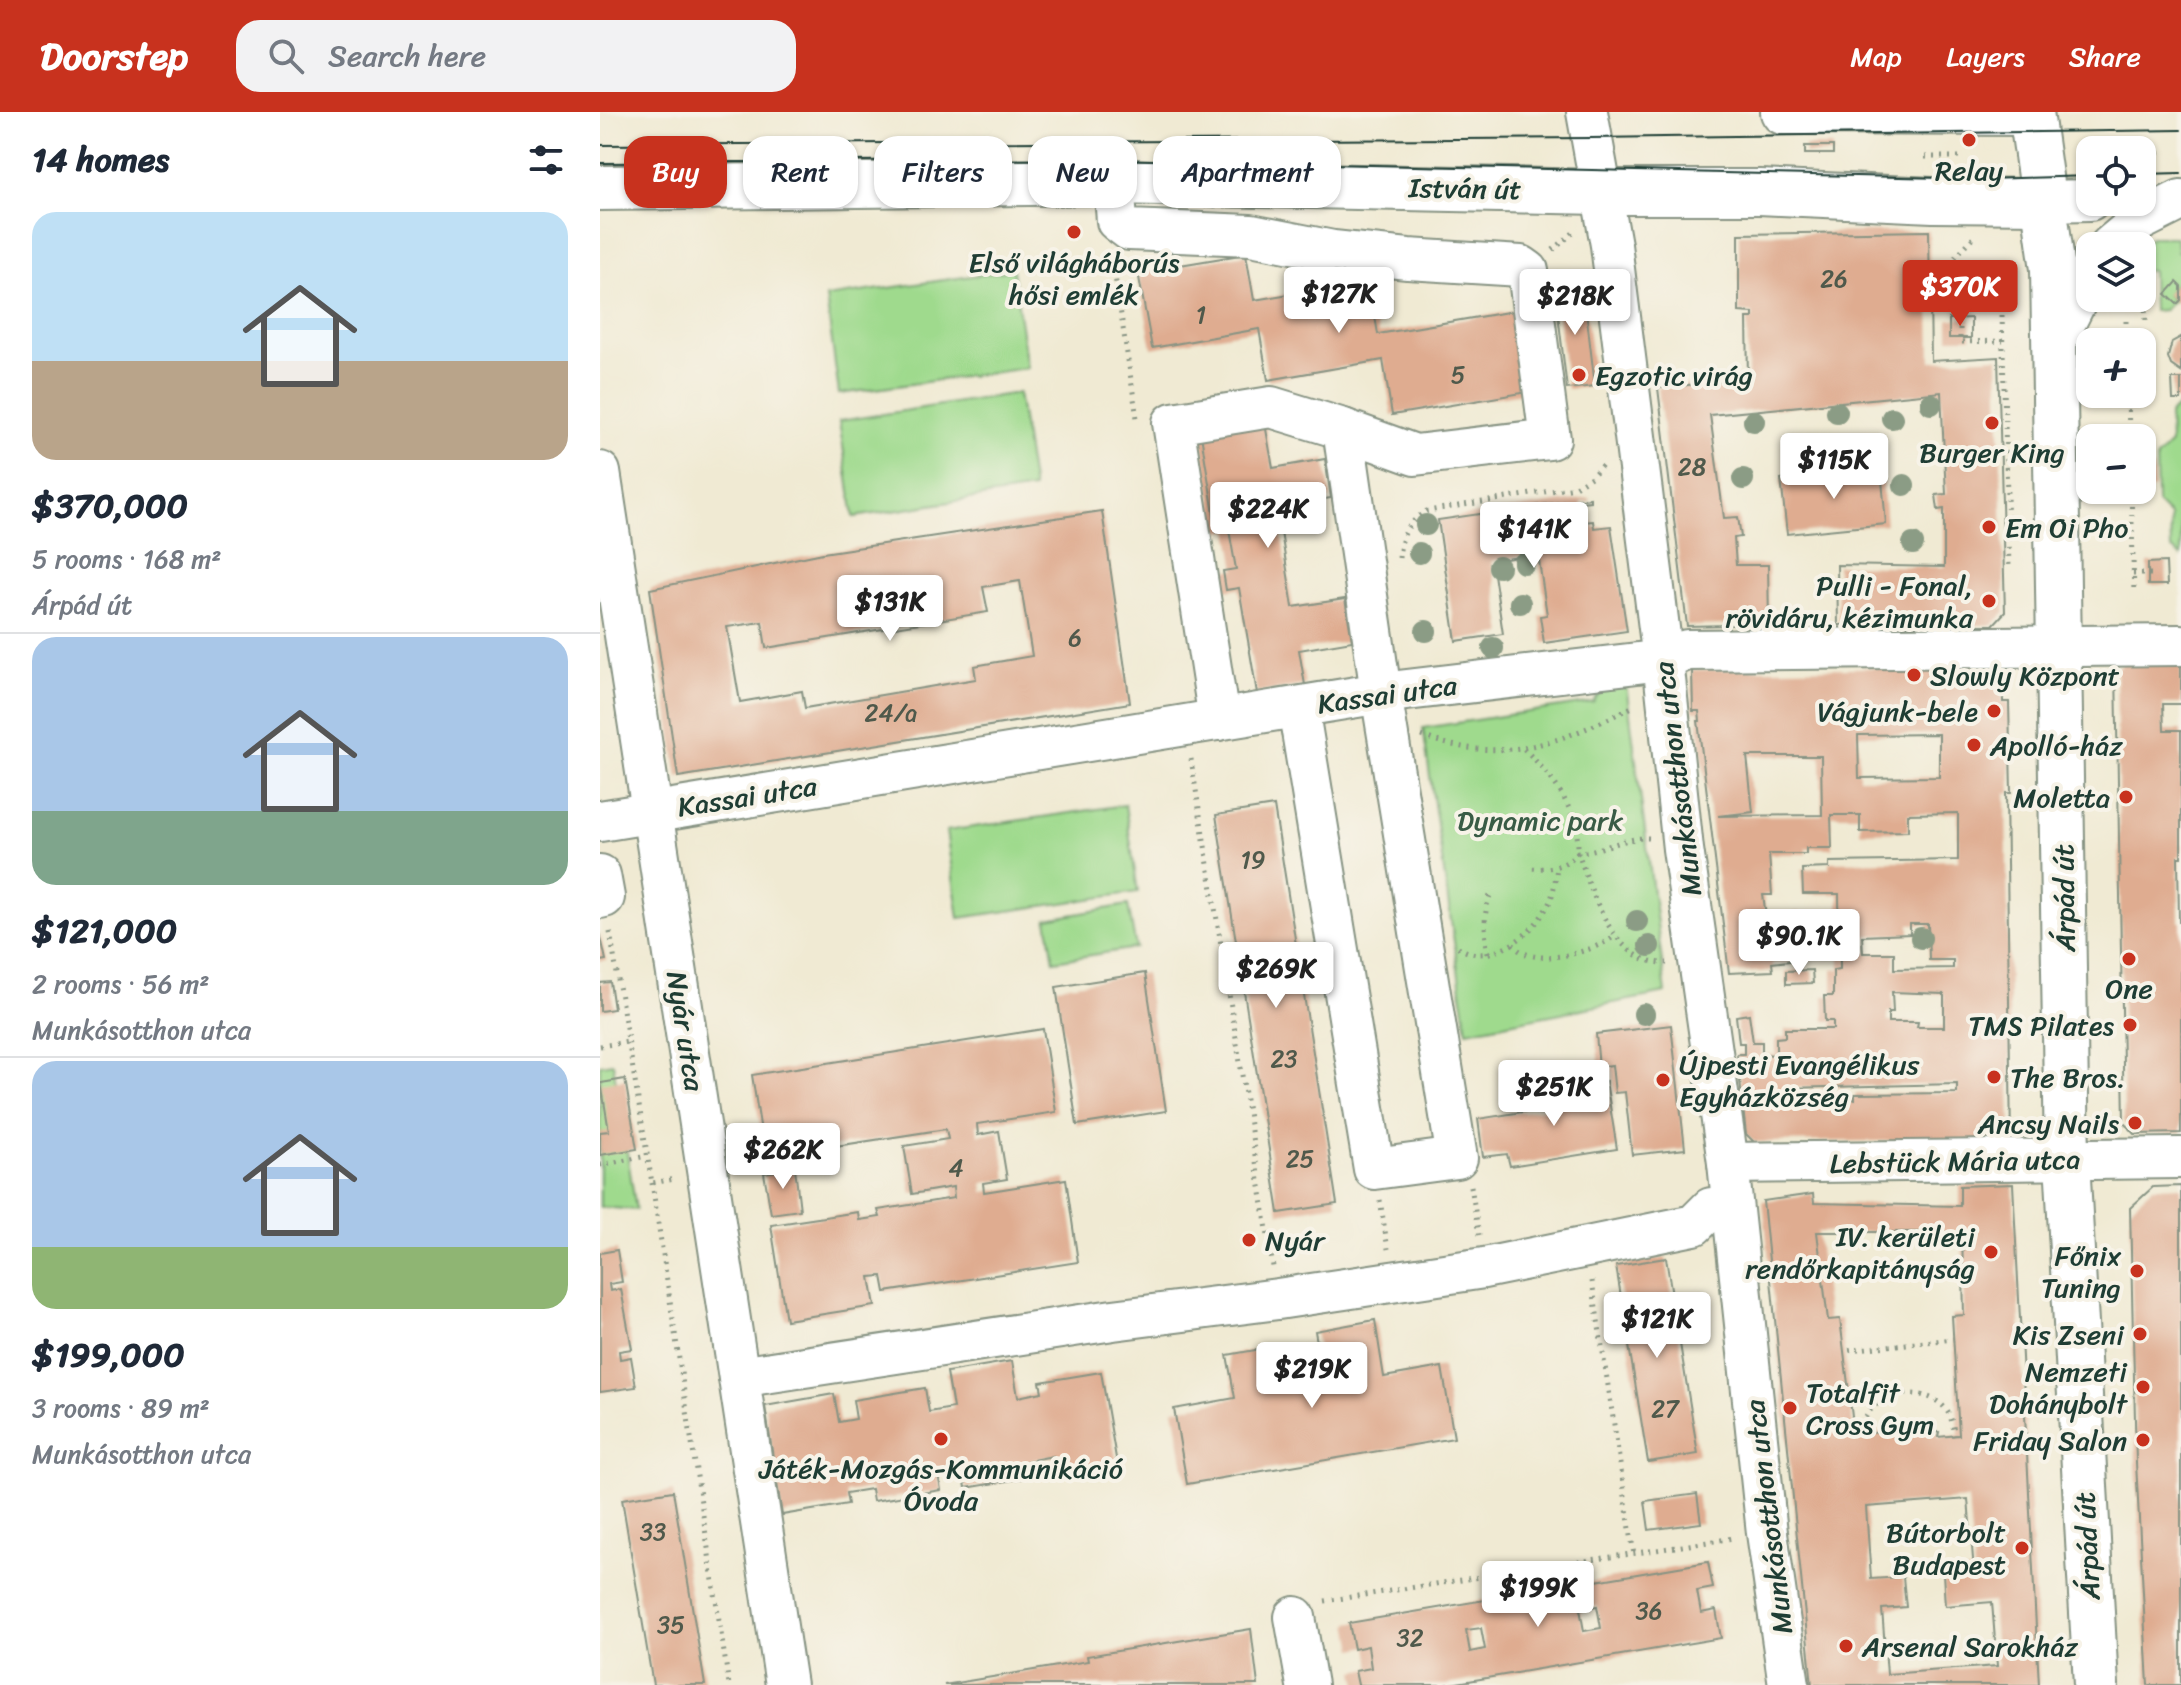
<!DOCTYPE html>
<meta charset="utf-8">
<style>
body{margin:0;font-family:Sriracha,sans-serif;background:#f2f2f3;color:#1f2937;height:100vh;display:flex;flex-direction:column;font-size:30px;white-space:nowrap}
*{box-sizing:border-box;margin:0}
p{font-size:26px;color:#747a83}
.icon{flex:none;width:44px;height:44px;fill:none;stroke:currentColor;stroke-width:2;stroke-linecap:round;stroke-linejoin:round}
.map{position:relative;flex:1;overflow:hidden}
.drawer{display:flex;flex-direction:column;background:#fff;width:600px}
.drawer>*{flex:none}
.top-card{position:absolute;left:24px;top:24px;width:760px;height:72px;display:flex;gap:16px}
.buttons{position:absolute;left:1476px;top:24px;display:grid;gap:16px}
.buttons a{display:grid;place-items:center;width:80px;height:80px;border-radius:16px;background:#fff;box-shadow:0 2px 6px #0004;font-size:40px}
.price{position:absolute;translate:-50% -68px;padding:0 18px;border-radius:8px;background:#fff;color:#222;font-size:26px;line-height:52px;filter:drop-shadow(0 2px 4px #0008)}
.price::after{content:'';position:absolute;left:50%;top:48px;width:24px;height:18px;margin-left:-12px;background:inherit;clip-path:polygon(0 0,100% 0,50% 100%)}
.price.current{background:#c8321e;color:#fff}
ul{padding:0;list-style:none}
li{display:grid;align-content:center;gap:16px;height:424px;padding:0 32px}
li+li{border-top:2px solid #e0e1e3}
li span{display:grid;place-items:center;height:248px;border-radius:24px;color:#555}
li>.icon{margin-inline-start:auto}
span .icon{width:144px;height:144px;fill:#fffc;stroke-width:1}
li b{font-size:34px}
h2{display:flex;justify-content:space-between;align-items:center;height:96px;padding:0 32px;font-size:34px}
.pill{padding:0 28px;border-radius:24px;background:#fff;box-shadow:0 2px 6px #0004;font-size:28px;line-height:72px}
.pill.current{background:#c8321e;color:#fff}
header{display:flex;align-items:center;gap:48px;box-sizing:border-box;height:112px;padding:0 40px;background:#c8321e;color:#fff}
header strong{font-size:38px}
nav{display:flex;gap:44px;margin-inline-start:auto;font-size:28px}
.search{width:560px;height:72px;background:#f2f2f3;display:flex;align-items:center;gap:20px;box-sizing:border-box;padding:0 28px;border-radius:24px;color:#747a83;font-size:30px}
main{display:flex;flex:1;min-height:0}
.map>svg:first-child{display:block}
.green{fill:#9fda8d;stroke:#5f8c60;stroke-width:2}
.building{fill:#dfac90;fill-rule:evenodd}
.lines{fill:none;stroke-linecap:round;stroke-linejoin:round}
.minor-casing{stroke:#889484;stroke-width:44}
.major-casing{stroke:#889484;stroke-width:48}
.path{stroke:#889484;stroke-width:5;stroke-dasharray:2 6;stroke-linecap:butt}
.minor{stroke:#fff;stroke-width:40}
.major{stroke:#fff;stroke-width:44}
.tram{stroke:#1f3d34;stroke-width:2}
.tree{fill:#8b9c85}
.poi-dot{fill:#c8321e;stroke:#f7f3e8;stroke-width:3}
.labels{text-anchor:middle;stroke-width:8;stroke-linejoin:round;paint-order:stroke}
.number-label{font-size:24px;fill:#4f594b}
.poi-label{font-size:28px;fill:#1f3d34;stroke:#f7f3e8;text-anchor:end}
.street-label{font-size:28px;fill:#1f3d34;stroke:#f7f3e8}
.park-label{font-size:28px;fill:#395c46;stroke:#f7f3e8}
</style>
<header>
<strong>Doorstep</strong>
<div class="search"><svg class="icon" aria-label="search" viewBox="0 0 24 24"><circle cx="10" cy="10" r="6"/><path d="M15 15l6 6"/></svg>Search here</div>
<nav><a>Map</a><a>Layers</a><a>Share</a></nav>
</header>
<main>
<section class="drawer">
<h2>14 homes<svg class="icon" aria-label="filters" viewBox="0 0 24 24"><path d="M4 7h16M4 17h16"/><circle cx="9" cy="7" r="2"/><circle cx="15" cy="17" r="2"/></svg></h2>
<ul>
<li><span style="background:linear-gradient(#bfe0f5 60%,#b9a48a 0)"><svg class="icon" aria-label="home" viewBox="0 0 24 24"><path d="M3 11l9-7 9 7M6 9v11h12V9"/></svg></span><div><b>$370,000</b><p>5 rooms · 168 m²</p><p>Árpád út</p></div></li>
<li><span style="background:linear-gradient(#a9c7e8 70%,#7fa58c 0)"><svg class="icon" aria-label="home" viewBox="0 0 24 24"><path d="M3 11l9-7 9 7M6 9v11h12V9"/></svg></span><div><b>$121,000</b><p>2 rooms · 56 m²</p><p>Munkásotthon utca</p></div></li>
<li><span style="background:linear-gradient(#a9c7e8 75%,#8fb573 0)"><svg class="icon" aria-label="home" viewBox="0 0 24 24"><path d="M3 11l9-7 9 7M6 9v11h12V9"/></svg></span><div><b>$199,000</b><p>3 rooms · 89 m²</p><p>Munkásotthon utca</p></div></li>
</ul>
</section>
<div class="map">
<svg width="1581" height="1573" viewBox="0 0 1581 1573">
<rect width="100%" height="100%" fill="#f7f3e8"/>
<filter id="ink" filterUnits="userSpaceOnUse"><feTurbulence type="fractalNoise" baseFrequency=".0125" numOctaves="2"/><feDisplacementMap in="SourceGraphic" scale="16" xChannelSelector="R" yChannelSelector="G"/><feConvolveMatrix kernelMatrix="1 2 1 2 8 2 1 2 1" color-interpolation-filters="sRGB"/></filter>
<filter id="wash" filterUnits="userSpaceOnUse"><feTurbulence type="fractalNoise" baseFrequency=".006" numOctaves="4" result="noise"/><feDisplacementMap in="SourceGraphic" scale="32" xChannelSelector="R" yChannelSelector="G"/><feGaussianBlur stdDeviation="1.8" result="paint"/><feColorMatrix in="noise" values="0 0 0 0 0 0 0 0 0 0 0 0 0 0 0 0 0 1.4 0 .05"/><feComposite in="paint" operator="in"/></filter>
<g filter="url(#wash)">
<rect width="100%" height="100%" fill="#f0ead3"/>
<g class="green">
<polygon points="1551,125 1576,125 1577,139 1581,139 1581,174 1577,170 1567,182 1573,189 1564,198 1553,199 1552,159 1542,158 1542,134"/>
<polygon points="413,158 427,256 239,282 226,185"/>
<polygon points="418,281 433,377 254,405 239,309"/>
<polygon points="1581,291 1581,444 1571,436 1570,404 1557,391 1556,346 1570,332 1569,303"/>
<polygon points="1009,566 1026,572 1066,881 867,919 823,616 993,590"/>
<polygon points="525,693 538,780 359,806 346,719"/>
<polygon points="528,793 536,836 454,849 447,807"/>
<polygon points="13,951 36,1098 0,1095 0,953"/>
</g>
<g id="blocks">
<g class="building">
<rect x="1205" y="34" width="28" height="8"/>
<polygon points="1329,119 1331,249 1398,245 1405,500 1393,513 1238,513 1237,453 1344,455 1344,397 1338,398 1336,383 1346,382 1341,280 1110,303 1124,406 1138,405 1141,425 1134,426 1136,453 1168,453 1169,512 1087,514 1058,276 1148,267 1147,206 1153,206 1153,201 1139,200 1139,122"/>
<polygon points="646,142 654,188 769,169 778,222 920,198 934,279 792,303 783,248 668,268 659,217 552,236 538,160"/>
<polygon points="1577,170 1581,174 1581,188 1577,192 1566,182"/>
<polygon points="983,173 995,274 967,277 955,176"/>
<polygon points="1371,206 1371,226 1349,226 1349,207"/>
<polygon points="1581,225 1581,260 1571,253 1568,245 1572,230"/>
<polygon points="1572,267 1581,267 1581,288 1573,288"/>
<polygon points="664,306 673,356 725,347 731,386 677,395 693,495 745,487 752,529 699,538 705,573 657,581 639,476 626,478 623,459 636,457 629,418 617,420 600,317"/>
<polygon points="1544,356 1553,356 1554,377 1545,378"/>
<polygon points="1281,357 1286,412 1187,422 1181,367"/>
<polygon points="990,386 990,389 981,390 983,410 993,409 994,416 1011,414 1027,519 944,531 940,504 947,503 938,442 892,449 903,522 856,529 838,408"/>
<path d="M502,399L530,591L78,665L50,477L223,441ZM420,469L432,544L374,554L376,567L205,596L202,579L140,590L127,515L162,510L166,536L388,500L383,475Z"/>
<polygon points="1566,450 1567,473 1548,473 1548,451"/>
<polygon points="1581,546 1581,592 1563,592 1564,618 1581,618 1581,745 1578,745 1579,810 1581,810 1581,1021 1535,1022 1524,1010 1516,557 1526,547"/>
<path d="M1402,554L1403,590H1409L1411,681H1406L1411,1028L1154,1030L1146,1022L1137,942H1144V931H1139L1136,904L1149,902L1153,930H1162V942L1176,943V926L1185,925V917H1233V909H1225L1224,884H1233V858L1240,857L1239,782H1203L1202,757L1229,756V750L1358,748V701L1308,702V719L1260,720V703H1231L1232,736H1206V742H1169L1172,783H1163L1166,804L1200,800L1206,847L1172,851L1173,859L1129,861L1098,609H1100L1099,599H1093L1092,558ZM1339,622V665L1259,666L1258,623ZM1147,644H1221L1222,703L1118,704L1153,700ZM1310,812H1328L1329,848H1353V856L1294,857V841H1263L1262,824L1310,822ZM1292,880L1344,882V915H1317L1318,910H1288V900H1293ZM1357,972V981L1255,982V987L1187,990L1185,976Z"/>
<polygon points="674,694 737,1092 679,1101 616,703"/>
<polygon points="0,821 6,848 0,849"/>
<polygon points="1212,858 1213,871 1186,872 1186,859"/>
<polygon points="545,861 566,999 477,1013 456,875"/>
<polygon points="10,870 14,897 0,899 0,871"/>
<polygon points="1071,913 1085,1037 1032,1043 1025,980 1015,981 1012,953 999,955 996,922"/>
<polygon points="443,917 456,1000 377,1012 378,1023 399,1019 407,1067 383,1071 384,1080 466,1067 478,1150 285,1180 282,1164 270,1165 275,1194 186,1208 171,1113 258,1100 259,1108 280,1105 278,1098 354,1086 353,1075 312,1082 304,1034 348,1027 346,1017 165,1045 152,963"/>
<polygon points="25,967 37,1037 0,1043 0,1020 9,1019 1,971"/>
<polygon points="1006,969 1017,1037 910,1054 907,1042 883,1045 878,1007 954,995 951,977"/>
<polygon points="195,1056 200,1098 171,1102 164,1061"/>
<path d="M1413,1072L1439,1573H1212L1163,1089L1213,1082L1214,1091L1360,1094V1074ZM1217,1120H1362L1364,1203L1352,1204L1359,1323L1338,1325L1339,1320L1254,1321L1240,1207L1228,1208ZM1368,1387L1374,1459L1343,1461L1345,1494L1392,1490L1397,1554L1287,1562L1282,1497L1306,1495L1303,1465L1271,1467L1266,1395Z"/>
<polygon points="1581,1074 1581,1573 1548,1573 1536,1351 1530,1096 1553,1075"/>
<polygon points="17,1138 22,1170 9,1172 10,1179 21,1177 32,1237 19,1239 20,1247 31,1245 36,1275 0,1280 0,1141"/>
<polygon points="1066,1146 1098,1342 1048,1350 1016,1154"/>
<polygon points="775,1208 784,1265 842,1255 854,1326 587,1372 574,1297 635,1286 627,1243 690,1232 698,1277 724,1272 715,1219"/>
<polygon points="412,1249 418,1285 442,1280 440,1270 501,1260 517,1352 456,1362 453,1344 427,1349 430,1365 366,1376 363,1357 338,1362 341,1378 273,1389 271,1377 246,1381 248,1392 182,1403 165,1294 234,1282 239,1310 256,1307 253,1288 325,1276 329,1300 353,1296 347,1260"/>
<polygon points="73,1379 105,1573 53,1573 22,1387"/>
<polygon points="1097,1382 1101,1411 1049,1418 1045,1389"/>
<path d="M1108,1450L1113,1476L1097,1479L1101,1501L1116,1498L1121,1526L845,1573H758L755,1559L771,1556L768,1534L754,1537L749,1511ZM997,1494L1001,1516L984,1519L980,1497ZM881,1516L885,1537L870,1540L866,1518Z"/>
<polygon points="651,1517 658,1573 344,1573 488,1549 487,1544"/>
</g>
</g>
</g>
<g filter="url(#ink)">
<use href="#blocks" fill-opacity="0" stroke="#889484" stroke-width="2"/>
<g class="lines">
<defs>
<g id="minor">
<polyline points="987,0 1011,133 1063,548 1083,737 1128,1051 1167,1421 1189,1573"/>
<polyline points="514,70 517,109 529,118 651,123 733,139 808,147 921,154 928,159 950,327 815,343 743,317"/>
<polyline points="1445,89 1490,88"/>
<polyline points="1510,134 1541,108 1581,88"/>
<polyline points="1455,231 1490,161"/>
<polyline points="0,360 186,1573"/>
<polyline points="619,608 573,311 671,295 743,317 781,581 857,1046 774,1057 698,595"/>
<polyline points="0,709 781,581 1063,548 1087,538 1581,533"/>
<polyline points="0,763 4,785 0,786"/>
<polyline points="1128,1051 1581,1046"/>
<polyline points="139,1265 513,1208 678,1187 884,1156 1094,1113 1111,1096"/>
<polyline points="695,1505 707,1573"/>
</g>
<g id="major">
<polyline points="1183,0 1431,1"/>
<polyline points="1431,0 1453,157 1467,1048 1496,1573"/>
<polyline points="0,76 514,70 1002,80 1159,80 1333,88 1445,89"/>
</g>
</defs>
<use href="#minor" class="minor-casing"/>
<use href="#major" class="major-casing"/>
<g class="path">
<polyline points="1542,41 1566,40"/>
<polyline points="1325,45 1360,45"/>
<polyline points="953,138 973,121"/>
<polyline points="512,145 537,306"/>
<polyline points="1355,145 1373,126"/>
<polyline points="1544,158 1546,209"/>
<polyline points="1378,179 1395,160 1407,160"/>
<polyline points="1402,203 1409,455"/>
<polyline points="1526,209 1526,230"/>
<polyline points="1360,216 1360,230 1403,229"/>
<polyline points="1528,282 1529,326"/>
<polyline points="1531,378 1534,481"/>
<path d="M799,446C801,424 807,411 827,399L975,375L991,365L1003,352"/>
<polyline points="1533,462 1557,462"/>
<path d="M822,624C904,654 960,631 1034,594"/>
<path d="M924,637C953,665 979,698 978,740C965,756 949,757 929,756"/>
<polyline points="591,647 673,1155"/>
<path d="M1049,726C1024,725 1003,739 978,740C992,781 1013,853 1067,851"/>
<polyline points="10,820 52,1071 75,1067"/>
<path d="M913,832C930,858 996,840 1016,823"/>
<path d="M858,835C889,856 930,825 946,797C954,785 955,769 957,755"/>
<path d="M888,841C884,820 883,798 892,779"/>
<polyline points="0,934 28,930"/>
<polyline points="0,1053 47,1044"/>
<polyline points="52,1071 129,1573"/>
<polyline points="871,1074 879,1123"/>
<polyline points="780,1088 788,1137"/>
<polyline points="992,1169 1034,1443"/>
<polyline points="1249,1238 1354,1227"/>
<path d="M1262,1321C1262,1283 1318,1270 1343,1294C1351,1302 1353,1313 1355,1324"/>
<polyline points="725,1489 1134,1426"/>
</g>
<use href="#minor" class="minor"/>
<use href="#major" class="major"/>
<g class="tram">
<polyline points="0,33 992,26 1581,18"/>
<polyline points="0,51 506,47 1386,67 1490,64"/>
<polyline points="1542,62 1581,61"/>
</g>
</g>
<g class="tree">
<circle cx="1331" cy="292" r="11"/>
<circle cx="1237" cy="300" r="11"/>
<circle cx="1292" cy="306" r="11"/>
<circle cx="1154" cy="309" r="11"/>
<circle cx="1143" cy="367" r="11"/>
<circle cx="1304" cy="373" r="11"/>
<circle cx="826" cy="413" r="11"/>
<circle cx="1313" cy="432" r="11"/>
<circle cx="819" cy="441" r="11"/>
<circle cx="924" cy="451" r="11"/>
<circle cx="899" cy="455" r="11"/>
<circle cx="920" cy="491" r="11"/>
<circle cx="826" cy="519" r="11"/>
<circle cx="893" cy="536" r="11"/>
<circle cx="1037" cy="809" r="11"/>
<circle cx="1321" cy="826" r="11"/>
<circle cx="1049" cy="834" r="11"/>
<circle cx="1044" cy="902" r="11"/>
</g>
</g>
<g class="poi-dot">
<circle cx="1369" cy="28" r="8"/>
<circle cx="474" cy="120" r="8"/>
<circle cx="979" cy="263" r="8"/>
<circle cx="1392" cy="311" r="8"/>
<circle cx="1389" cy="415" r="8"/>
<circle cx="1389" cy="489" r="8"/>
<circle cx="1314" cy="563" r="8"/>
<circle cx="1394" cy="599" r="8"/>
<circle cx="1374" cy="633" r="8"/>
<circle cx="1526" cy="685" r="8"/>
<circle cx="1529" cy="847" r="8"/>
<circle cx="1530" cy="913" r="8"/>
<circle cx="1394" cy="965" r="8"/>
<circle cx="1063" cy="968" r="8"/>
<circle cx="1535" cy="1011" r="8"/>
<circle cx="649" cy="1128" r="8"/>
<circle cx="1391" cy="1140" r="8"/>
<circle cx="1537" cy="1159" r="8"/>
<circle cx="1540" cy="1222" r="8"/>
<circle cx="1543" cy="1275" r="8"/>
<circle cx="1190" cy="1296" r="8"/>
<circle cx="341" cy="1327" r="8"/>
<circle cx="1543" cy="1328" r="8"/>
<circle cx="1422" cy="1436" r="8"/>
<circle cx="1246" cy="1534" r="8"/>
</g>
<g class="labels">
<g class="number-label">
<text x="1234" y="175">26</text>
<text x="601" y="211">1</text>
<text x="858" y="271">5</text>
<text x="1092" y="363">28</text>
<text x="475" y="534">6</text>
<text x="291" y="609">24/a</text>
<text x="653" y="756">19</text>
<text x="684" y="955">23</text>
<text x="700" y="1055">25</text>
<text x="356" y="1064">4</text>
<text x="1065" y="1305">27</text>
<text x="53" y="1428">33</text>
<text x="1049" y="1507">36</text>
<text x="71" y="1521">35</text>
<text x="810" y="1534">32</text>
</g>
<g class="poi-label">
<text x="1369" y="68" text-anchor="middle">Relay</text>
<text x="474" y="160" text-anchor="middle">Első világháborús<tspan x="474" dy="32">hősi emlék</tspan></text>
<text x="995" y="273" text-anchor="start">Egzotic virág</text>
<text x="1392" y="350" text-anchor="middle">Burger King</text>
<text x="1405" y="425" text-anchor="start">Em Oi Pho</text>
<text x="1373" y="483">Pulli - Fonal,<tspan x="1373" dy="32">rövidáru, kézimunka</tspan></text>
<text x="1330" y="573" text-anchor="start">Slowly Központ</text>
<text x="1378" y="609">Vágjunk-bele</text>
<text x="1390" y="643" text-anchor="start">Apolló-ház</text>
<text x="1510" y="695">Moletta</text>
<text x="1529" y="886" text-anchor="middle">One</text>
<text x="1514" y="923">TMS Pilates</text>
<text x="1079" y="962" text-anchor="start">Újpesti Evangélikus<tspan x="1079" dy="32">Egyházközség</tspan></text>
<text x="1410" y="975" text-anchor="start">The Bros.</text>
<text x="1519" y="1021">Ancsy Nails</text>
<text x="1375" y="1134">IV. kerületi<tspan x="1375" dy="32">rendőrkapitányság</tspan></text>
<text x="665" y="1138" text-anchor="start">Nyár</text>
<text x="1521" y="1153">Főnix<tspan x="1521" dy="32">Tuning</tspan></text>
<text x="1524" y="1232">Kis Zseni</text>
<text x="1527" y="1269">Nemzeti<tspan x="1527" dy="32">Dohánybolt</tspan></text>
<text x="1206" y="1290" text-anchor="start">Totalfit<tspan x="1206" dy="32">Cross Gym</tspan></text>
<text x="1527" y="1338">Friday Salon</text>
<text x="341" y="1366" text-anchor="middle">Játék-Mozgás-Kommunikáció<tspan x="341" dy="32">Óvoda</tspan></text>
<text x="1406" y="1430">Bútorbolt<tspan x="1406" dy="32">Budapest</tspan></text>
<text x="1262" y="1544" text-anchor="start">Arsenal Sarokház</text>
</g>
<g class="street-label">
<text transform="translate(865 76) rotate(1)" y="10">István út</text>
<text transform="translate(787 582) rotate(-8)" y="10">Kassai utca</text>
<text transform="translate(1077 667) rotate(-97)" y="10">Munkásotthon utca</text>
<text transform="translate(147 684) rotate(-9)" y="10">Kassai utca</text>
<text transform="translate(1464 786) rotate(-91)" y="10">Árpád út</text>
<text transform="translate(86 919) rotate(81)" y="10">Nyár utca</text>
<text transform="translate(1355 1049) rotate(-1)" y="10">Lebstück Mária utca</text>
<text transform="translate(1168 1405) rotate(-97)" y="10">Munkásotthon utca</text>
<text transform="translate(1487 1434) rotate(-93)" y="10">Árpád út</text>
</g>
<g class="park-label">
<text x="940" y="718">Dynamic park</text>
</g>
</g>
</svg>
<div class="buttons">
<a><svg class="icon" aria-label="locate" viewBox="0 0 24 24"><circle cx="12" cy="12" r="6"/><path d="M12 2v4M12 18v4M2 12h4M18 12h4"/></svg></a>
<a><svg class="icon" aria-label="layers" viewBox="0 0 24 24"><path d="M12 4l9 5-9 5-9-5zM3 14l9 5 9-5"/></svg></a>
<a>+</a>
<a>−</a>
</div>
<b class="price current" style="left:1360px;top:216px">$370K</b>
<b class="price" style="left:739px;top:223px">$127K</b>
<b class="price" style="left:975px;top:225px">$218K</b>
<b class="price" style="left:1234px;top:389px">$115K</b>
<b class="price" style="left:668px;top:438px">$224K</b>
<b class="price" style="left:934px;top:458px">$141K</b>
<b class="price" style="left:290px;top:531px">$131K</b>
<b class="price" style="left:1199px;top:865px">$90.1K</b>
<b class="price" style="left:676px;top:898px">$269K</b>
<b class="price" style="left:954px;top:1016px">$251K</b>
<b class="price" style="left:183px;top:1079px">$262K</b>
<b class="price" style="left:1057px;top:1248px">$121K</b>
<b class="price" style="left:712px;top:1298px">$219K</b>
<b class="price" style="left:938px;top:1517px">$199K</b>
<div class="top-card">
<a class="pill current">Buy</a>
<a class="pill">Rent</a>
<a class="pill">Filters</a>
<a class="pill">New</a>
<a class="pill">Apartment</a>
</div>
</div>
</main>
